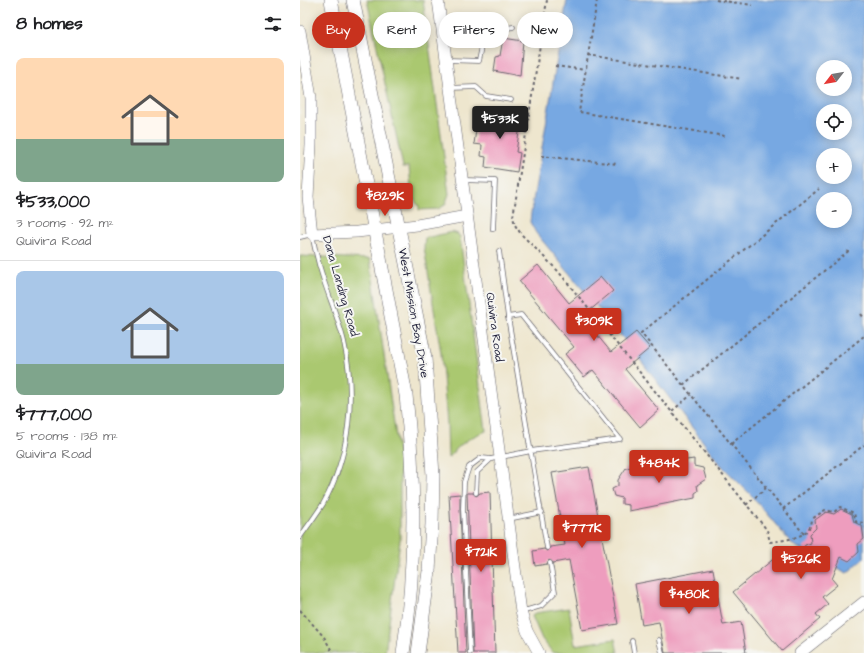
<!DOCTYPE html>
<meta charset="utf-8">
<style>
body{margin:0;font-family:"Architects Daughter",sans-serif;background:#f6f6f6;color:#202124;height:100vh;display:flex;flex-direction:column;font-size:15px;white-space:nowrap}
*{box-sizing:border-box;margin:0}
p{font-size:13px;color:#757577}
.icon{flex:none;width:22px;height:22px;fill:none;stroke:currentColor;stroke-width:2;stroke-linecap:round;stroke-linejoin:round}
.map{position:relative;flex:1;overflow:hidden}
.details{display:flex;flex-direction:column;background:#fff;width:300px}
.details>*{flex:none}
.hud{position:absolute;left:12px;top:12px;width:380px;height:36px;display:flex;gap:8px}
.needle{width:26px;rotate:239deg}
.fabs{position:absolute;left:516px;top:60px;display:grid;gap:8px}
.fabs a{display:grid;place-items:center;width:36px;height:36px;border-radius:50%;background:#fff;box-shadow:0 2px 10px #0003;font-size:20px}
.price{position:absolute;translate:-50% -34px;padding:0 9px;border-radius:4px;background:#c8321e;color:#fff;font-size:13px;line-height:26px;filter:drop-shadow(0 1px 2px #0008)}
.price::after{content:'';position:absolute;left:50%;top:24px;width:12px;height:9px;margin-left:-6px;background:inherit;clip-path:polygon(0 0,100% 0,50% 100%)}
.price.active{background:#222;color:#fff}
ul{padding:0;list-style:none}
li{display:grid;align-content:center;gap:8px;height:212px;padding:0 16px}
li+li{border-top:1px solid #e0e0e0}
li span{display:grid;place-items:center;height:124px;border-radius:8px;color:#555}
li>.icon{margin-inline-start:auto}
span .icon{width:72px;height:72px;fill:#fffc;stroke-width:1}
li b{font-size:17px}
h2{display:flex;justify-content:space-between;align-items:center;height:48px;padding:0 16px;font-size:17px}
.pill{padding:0 14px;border-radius:18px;background:#fff;box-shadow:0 2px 10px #0003;font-size:14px;line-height:36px}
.pill.active{background:#c8321e;color:#fff}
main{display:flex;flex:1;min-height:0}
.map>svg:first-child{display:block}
.green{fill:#aac870;stroke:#667556}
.water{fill:#77a8e2;stroke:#4c658e;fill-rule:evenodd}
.building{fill:#ee9dbe}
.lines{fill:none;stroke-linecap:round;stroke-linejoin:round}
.service-casing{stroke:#69676e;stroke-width:5.5}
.tertiary-casing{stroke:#69676e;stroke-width:12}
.primary-casing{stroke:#69676e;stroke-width:14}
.path{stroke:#69676e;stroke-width:2;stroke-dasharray:3 3;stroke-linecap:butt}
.service{stroke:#fff;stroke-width:4}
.tertiary{stroke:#fff;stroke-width:11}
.primary{stroke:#fff;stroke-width:13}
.labels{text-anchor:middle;stroke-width:4;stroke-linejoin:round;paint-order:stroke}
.street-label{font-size:12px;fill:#22223b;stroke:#f6f6f2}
</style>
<main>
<section class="details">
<h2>8 homes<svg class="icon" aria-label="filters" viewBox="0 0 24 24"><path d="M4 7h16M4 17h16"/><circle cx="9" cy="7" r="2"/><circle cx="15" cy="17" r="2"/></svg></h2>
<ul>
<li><span style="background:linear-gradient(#ffd9b3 65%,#7fa58c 0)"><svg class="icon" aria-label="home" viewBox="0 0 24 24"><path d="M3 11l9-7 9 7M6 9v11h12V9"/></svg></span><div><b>$533,000</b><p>3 rooms · 92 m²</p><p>Quivira Road</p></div></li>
<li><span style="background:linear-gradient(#a9c7e8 75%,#7fa58c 0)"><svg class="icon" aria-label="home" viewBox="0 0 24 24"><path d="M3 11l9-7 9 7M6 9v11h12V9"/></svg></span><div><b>$777,000</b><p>5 rooms · 138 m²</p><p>Quivira Road</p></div></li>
</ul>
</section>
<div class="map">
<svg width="564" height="653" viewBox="0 0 564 653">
<rect width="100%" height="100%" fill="#f6f6f2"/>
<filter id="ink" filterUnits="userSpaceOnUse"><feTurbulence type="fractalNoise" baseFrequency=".025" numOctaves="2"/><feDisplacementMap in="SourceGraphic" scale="8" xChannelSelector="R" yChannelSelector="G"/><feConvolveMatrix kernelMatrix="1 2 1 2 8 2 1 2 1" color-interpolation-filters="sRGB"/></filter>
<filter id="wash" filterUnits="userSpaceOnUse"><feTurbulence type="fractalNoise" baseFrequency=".012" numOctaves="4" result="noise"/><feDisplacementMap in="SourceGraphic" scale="16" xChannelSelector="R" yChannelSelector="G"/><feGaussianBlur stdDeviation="0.9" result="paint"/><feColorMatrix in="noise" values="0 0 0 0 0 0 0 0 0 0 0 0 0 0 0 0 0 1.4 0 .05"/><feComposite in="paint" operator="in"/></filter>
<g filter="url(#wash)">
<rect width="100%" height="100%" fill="#eee6ce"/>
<g class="green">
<polygon points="67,0 123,0 149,194 145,205 138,209 119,210 119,206 112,197 109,167 103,167"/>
<path d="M152,232L158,234L160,237L186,431C169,437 159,445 148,458L147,423L141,353L124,247L125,238Z"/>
<polygon points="0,256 70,259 100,464 100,540 85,653 0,653"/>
<polygon points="269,608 275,645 315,639 318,653 253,653 242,639 232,616 235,613"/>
</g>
<path class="water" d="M267,0H564V558L547,573L493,545L450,494L421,465L328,344L236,233L230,222L231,213ZM523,67H545V89H523ZM523,111H545V133H523ZM523,155H545V177H523ZM523,199H545V221H523Z"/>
<g id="blocks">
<g class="building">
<polygon points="203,38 223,41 220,76 194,71 196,57 200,56"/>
<polygon points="188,110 226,116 224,127 220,126 216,152 220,153 217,172 185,167 186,157 181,156 182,145 174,144 177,123 185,124"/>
<polygon points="238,265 269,303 301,277 313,291 282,317 311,352 336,332 350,348 325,369 359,410 340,427 293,370 284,377 265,354 274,347 219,281"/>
<polygon points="394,459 394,466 403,468 406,479 397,485 398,491 395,493 395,498 329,511 329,505 322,504 322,498 314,496 312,489 318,486 318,480 326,468"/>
<polygon points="289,467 318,624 282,630 269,560 253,563 249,560 247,564 235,566 233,551 244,549 248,551 250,547 265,545 252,473"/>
<polygon points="190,492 195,653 173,653 167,493 173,493 176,496 180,493"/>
<polygon points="160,494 160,509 166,653 158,653 149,495"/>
<polygon points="541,509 552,514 554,522 562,526 564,539 558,544 559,552 549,561 541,557 532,579 537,585 522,597 528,604 516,614 520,619 482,651 433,592 482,552 496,569 505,545 511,543 510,534 516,528 515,520 526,512 534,514"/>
<polygon points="413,569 423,625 441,622 446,653 365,653 359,622 342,625 335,584"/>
</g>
</g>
</g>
<g filter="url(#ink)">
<use href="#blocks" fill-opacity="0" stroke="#69676e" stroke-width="1"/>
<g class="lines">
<defs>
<g id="service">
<polyline points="148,60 179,61 185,32 213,27"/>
<polyline points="150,88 176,87 186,96 211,100"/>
<polyline points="164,180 195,181 193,229"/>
<path d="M0,237L12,234C15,250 19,266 24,281C31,302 39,321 44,342C56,396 50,456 23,504C16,515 8,526 0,537"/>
<polyline points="199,251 208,317"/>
<polyline points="176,493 177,472 191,459"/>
<polyline points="208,519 242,512"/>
<polyline points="221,612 241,606 255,592 250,563"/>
<polyline points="359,640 362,653"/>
<polyline points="332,641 334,653"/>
<polyline points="170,653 163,509 164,482 169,467 181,458 191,459 231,451 320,439 221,315 208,317 247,548"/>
</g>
<g id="tertiary">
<polyline points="138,0 221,612 227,631 239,653"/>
<polyline points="0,31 11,98 11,145 8,197 12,234 57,232 117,225 167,216"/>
<polyline points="500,653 564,602"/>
</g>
<g id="primary">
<path d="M31,0L106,395C115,481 117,567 103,653"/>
<polyline points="53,0 125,358 133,475 132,524 129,571 118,653"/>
</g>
</defs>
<use href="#service" class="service-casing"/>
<use href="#tertiary" class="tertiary-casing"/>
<use href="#primary" class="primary-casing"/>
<g class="path">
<path d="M247,0L213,217L215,225L221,234L258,271L467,530L470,542C486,540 511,538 512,519L525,510L534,512L540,507L554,513L556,522L563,523L564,526"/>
<polyline points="297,0 279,112 425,136"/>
<polyline points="416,0 453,5"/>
<polyline points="288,55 442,79"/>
<polyline points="255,66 286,70"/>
<polyline points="241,156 318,164"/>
<polyline points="561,314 564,318"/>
<polyline points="383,385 551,249"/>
<polyline points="372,411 391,395"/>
<polyline points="431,444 564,336"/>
<polyline points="446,505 466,488"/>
<polyline points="483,509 564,445"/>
<polyline points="504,534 341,333 519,189"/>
<polyline points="0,610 24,637 33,653"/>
</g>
<use href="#service" class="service"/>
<use href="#tertiary" class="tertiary"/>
<use href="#primary" class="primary"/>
</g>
</g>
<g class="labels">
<g class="street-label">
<text transform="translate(41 286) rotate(74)" y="4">Dana Landing Road</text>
<text transform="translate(114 313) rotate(80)" y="4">West Mission Bay Drive</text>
<text transform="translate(195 327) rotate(82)" y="4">Quivira Road</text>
</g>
</g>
</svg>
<div class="fabs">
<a><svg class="needle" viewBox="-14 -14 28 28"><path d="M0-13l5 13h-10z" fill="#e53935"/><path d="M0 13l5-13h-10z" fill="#757577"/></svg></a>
<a><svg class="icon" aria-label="locate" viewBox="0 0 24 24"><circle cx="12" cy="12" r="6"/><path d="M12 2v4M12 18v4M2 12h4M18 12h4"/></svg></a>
<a>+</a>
<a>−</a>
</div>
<b class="price active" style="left:200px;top:140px">$533K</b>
<b class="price" style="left:85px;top:217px">$829K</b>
<b class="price" style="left:294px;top:342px">$309K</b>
<b class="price" style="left:359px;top:484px">$484K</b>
<b class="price" style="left:282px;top:549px">$777K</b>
<b class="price" style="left:181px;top:573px">$721K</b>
<b class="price" style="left:501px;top:580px">$526K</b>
<b class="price" style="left:389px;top:615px">$480K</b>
<div class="hud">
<a class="pill active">Buy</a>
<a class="pill">Rent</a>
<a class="pill">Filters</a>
<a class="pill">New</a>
</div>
</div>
</main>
